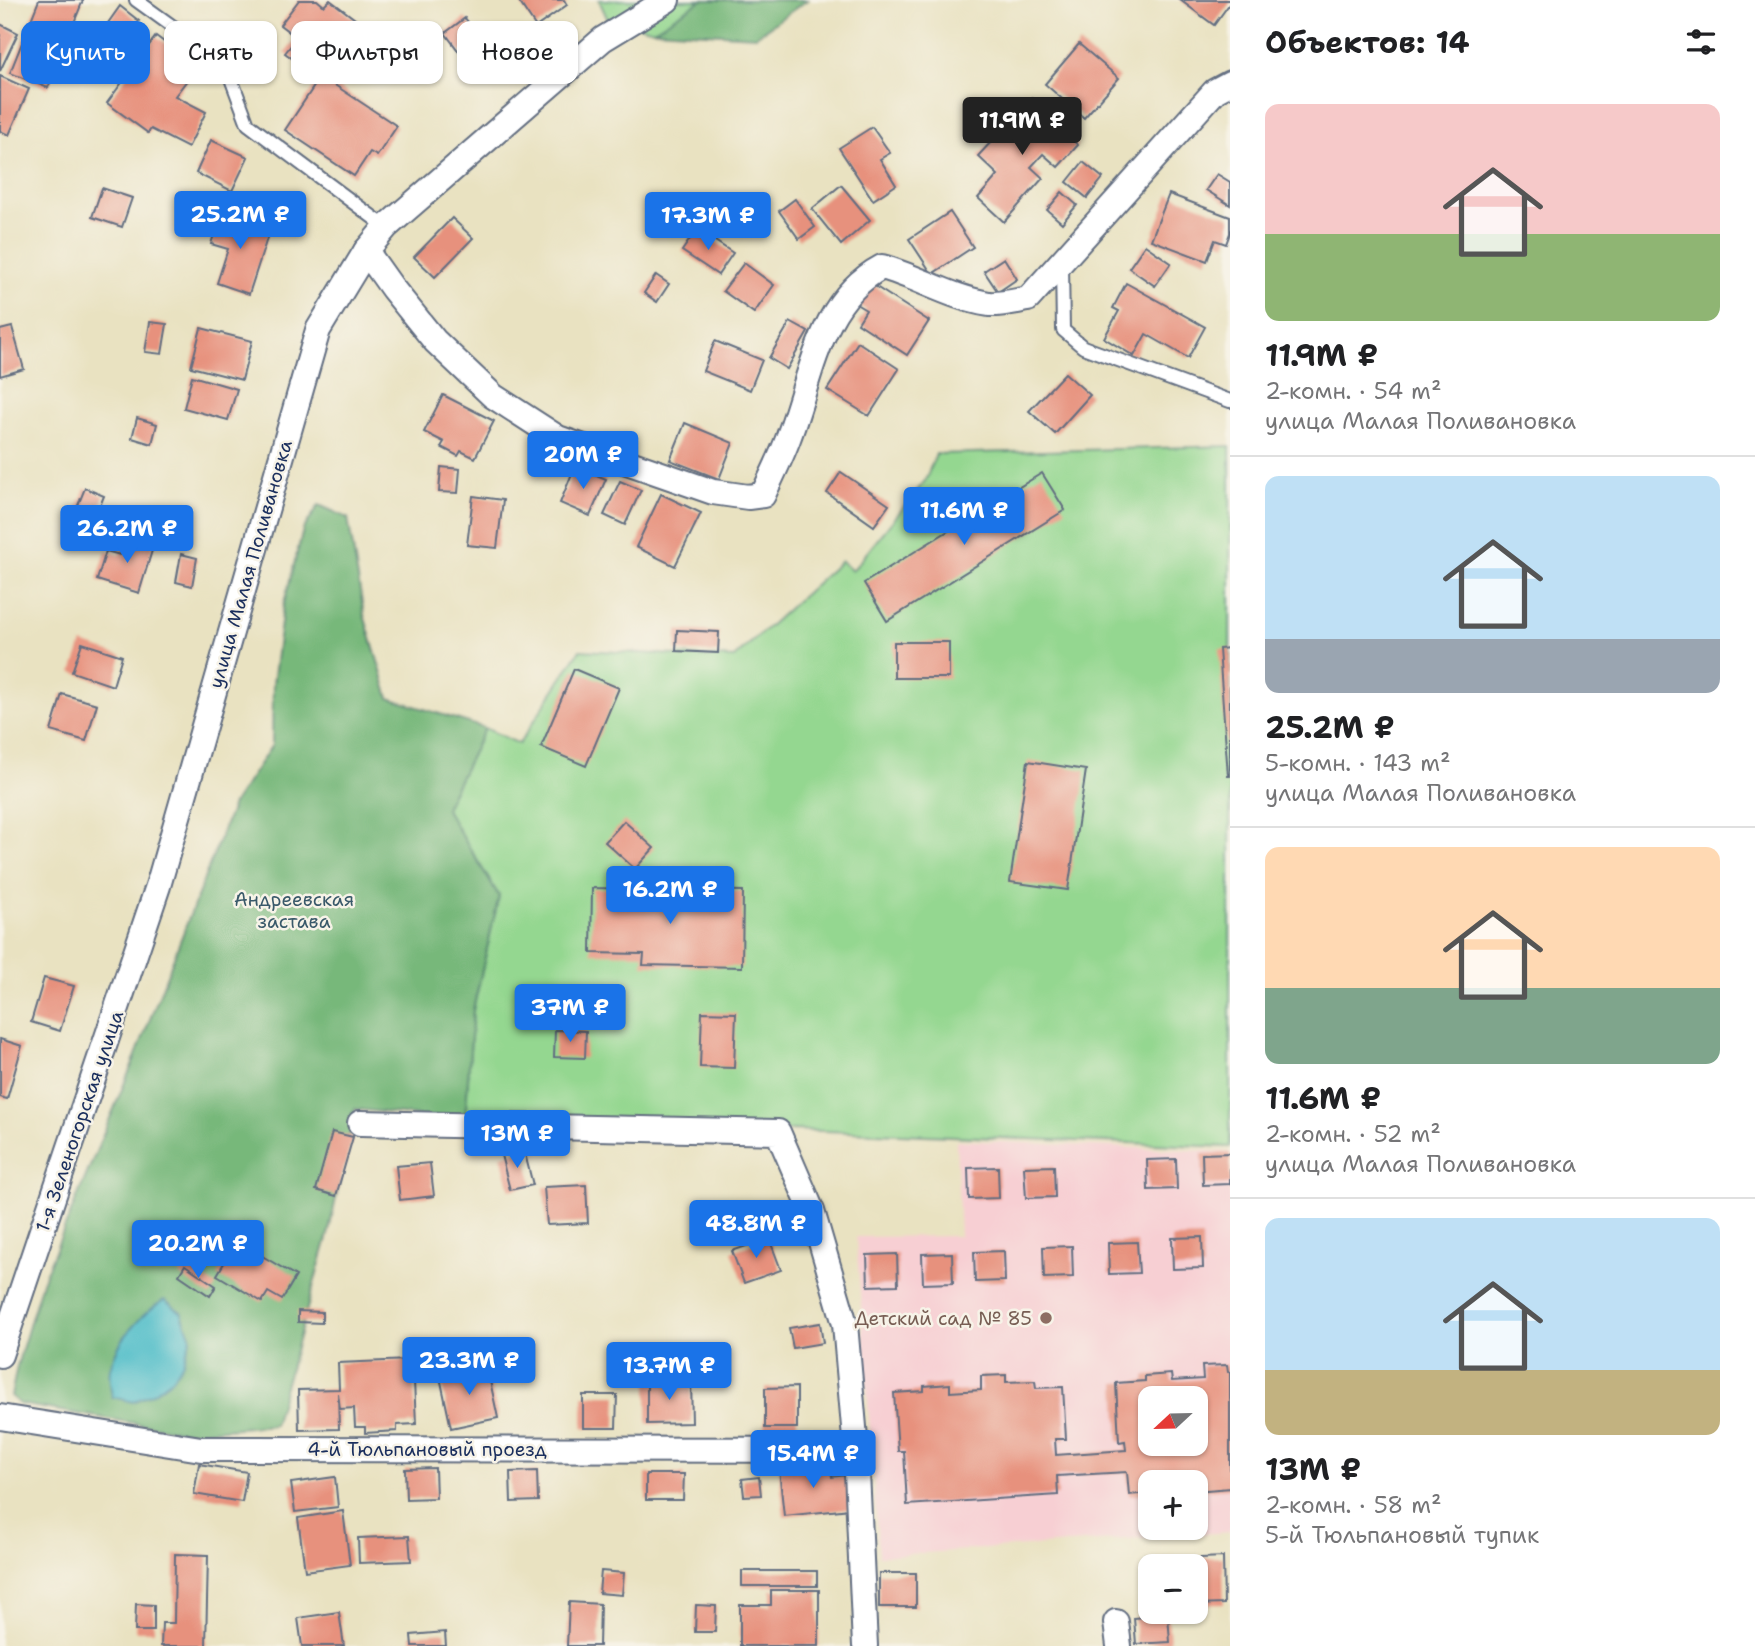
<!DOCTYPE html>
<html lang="ru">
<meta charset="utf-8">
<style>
body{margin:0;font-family:"Shantell Sans",sans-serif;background:#f2f2f2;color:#202124;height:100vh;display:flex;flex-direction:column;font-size:26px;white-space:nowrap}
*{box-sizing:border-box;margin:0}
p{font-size:23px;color:#757577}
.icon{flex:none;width:38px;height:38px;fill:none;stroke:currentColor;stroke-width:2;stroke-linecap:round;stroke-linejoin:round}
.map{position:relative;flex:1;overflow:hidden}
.details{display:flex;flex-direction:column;background:#fff;width:525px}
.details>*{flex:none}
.banner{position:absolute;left:21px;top:21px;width:665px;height:63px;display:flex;gap:14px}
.needle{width:46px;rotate:248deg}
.tools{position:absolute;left:1138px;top:1386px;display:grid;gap:14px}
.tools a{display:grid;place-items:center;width:70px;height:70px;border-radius:14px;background:#fff;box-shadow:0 2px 5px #0004;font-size:35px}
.price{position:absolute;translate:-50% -60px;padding:0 16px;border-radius:7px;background:#1a73e8;color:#fff;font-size:23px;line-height:46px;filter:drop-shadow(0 2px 4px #0008)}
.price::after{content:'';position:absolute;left:50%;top:42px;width:21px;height:16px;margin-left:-10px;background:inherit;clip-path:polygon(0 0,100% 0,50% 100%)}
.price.current{background:#222;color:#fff}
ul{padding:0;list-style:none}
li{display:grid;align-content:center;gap:14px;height:371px;padding:0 35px}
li+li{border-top:2px solid #e0e0e0}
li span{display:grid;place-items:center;height:217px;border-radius:14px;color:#555}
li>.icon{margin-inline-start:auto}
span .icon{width:126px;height:126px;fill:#fffc;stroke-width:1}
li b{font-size:30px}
h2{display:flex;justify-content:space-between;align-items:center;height:84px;padding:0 35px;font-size:30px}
.tag{padding:0 24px;border-radius:14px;background:#fff;box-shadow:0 2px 5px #0004;font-size:24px;line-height:63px}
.tag.current{background:#1a73e8;color:#fff}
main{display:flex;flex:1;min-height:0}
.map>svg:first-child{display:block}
.built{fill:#f7cfd3;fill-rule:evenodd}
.green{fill:#94d790;stroke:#588377;stroke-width:2}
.forest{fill:#77b87a;stroke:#49746c;stroke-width:2}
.water{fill:#51bec9;stroke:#367694;stroke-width:2}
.building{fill:#e7917d;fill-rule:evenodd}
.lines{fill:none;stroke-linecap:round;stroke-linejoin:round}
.service-casing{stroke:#636e81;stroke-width:16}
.minor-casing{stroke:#636e81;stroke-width:28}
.service{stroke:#fff;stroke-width:12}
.minor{stroke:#fff;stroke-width:24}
.education-dot{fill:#8d6e63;stroke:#f7f3e8;stroke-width:2.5}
.labels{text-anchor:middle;stroke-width:5;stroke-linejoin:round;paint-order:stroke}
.street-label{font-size:19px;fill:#1b2f5e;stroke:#f7f3e8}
.park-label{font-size:19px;fill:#39596a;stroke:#f7f3e8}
.education-label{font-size:19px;fill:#785e54;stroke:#f7f3e8;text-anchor:end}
</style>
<main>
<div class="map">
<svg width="1230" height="1646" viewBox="0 0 1230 1646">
<rect width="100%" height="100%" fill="#f7f3e8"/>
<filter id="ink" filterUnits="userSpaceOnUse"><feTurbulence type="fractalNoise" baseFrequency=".0143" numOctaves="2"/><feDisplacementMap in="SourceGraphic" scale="14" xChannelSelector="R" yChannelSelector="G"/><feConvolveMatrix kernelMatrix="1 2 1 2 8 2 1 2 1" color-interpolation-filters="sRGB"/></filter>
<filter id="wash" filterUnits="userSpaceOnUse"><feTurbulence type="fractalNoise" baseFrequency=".00686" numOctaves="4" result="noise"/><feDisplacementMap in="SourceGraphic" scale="28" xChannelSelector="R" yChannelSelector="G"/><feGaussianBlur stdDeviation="1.57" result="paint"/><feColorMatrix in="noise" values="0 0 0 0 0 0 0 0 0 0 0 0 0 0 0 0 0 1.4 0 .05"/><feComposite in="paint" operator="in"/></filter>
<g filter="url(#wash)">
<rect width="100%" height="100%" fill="#e9e2c1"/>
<path class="built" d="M956,1140L1230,1152V1532L879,1556L856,1237L960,1236ZM1150,1398H1195V1444H1150ZM1150,1482H1195V1528H1150Z"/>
<g class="green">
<polygon points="599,0 702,0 654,30 607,18"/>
<polygon points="1230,446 1230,1147 825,1131 465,1121 473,1010 499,896 445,808 485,728 519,744 580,650 734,658 841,561 852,571 925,481 936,454"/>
</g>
<g class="forest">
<polygon points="702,0 807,0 756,36 654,30"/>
<polygon points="319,505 348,518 364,615 389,698 485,728 445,808 499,896 473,1010 465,1121 355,1109 329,1231 274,1425 188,1432 19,1404 11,1396 17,1366 42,1282 135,1058 233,804 272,745 273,684 283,607 303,530"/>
</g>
<path class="water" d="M164,1300L181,1312L191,1338L183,1362L172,1379L153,1393L133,1402L112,1397C111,1388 108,1377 110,1369C117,1340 140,1315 164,1300Z"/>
<g id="blocks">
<g class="building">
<polygon points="39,0 83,0 48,88 10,73"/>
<polygon points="299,0 317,0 324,6 330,0 355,19 338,41 342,43 329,60 325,56 312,73 285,53 297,38 280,25"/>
<polygon points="518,0 564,0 567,5 536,27"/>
<polygon points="1180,0 1230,0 1230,3 1214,25"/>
<polygon points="120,6 139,21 127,37 108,23"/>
<polygon points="465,18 480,38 460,53 445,33"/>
<polygon points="0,24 18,33 0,71"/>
<polygon points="156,36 197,67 175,96 206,112 188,148 151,129 148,133 107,103"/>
<polygon points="1079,44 1119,78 1084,118 1045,84"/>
<polygon points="0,76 29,89 9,135 0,131"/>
<polygon points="321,76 397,126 377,156 370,152 354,176 285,130"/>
<polygon points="1032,98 1066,130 1064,133 1078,145 1058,167 1043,154 1031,167 1043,178 1004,222 978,198 998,175 978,156"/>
<polygon points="872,127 890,153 880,159 896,185 873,200 839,148"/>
<polygon points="211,140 248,157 232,191 196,173"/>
<polygon points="1083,162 1103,178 1087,198 1067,182"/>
<polygon points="1217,174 1230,182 1230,205 1206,190"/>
<polygon points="841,185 870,220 841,245 812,209"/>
<polygon points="102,188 132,198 122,227 92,217"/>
<polygon points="1062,192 1077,205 1062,223 1047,210"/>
<polygon points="1169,194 1230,217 1230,233 1226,244 1215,240 1207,261 1151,240"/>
<polygon points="795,199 815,227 799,239 779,211"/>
<polygon points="950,212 973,247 932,274 909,239"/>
<polygon points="221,213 270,229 249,294 217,283 228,249 211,244"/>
<polygon points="452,218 473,238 435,277 414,257"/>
<polygon points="697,229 733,253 718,275 682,251"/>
<polygon points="1145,245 1171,263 1155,286 1129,268"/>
<polygon points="1004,258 1017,279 998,292 984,271"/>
<polygon points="744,263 774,285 754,313 723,291"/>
<polygon points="656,275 669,284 657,302 644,293"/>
<polygon points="870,283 929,321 907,355 858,323 866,310 856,304"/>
<polygon points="1126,283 1205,327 1188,358 1146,334 1134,356 1104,338 1119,311 1113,308"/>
<polygon points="150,322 167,324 162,354 145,352"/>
<polygon points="790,322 808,332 787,369 769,358"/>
<polygon points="12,327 24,369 0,376 0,330"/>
<polygon points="201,328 252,341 242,380 191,367"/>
<polygon points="715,341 762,360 750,390 703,371"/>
<polygon points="858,342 899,369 869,416 827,390"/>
<polygon points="1065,373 1090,395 1055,434 1029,411"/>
<polygon points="192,376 237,389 228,420 184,408"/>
<polygon points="443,395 494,421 475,458 461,451 458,456 441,447 444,442 424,432"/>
<polygon points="137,418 157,424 152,444 132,438"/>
<polygon points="685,423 733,443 719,479 670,460"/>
<polygon points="575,466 606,479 590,516 560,503"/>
<polygon points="441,467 460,469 458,493 439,492"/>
<polygon points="841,472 889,505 874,526 827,493"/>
<polygon points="1042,473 1065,510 887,621 864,583"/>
<polygon points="620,481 641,490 625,525 604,515"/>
<polygon points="85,488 104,496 91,528 72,520"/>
<polygon points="661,494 701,513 675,566 636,547"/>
<polygon points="473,496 503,500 497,548 467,545"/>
<polygon points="126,535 154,544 139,593 97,580 106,551 120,555"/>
<polygon points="181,554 197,558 192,586 176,582"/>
<polygon points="677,630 719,632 718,653 676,651"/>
<rect x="894" y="642" width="55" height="36"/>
<polygon points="82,643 122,656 113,686 72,672"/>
<polygon points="1230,648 1230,776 1228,776 1219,649"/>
<polygon points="574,669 619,688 586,766 541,747"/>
<polygon points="62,694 97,704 86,741 51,731"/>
<polygon points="1028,761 1086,770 1068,890 1010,882"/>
<polygon points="624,821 654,848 635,869 605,842"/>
<polygon points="592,888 743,891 742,967 643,965 644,954 591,953"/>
<polygon points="44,978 74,986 60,1031 31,1022"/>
<polygon points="702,1012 736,1013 734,1068 700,1067"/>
<polygon points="555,1030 586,1031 585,1058 554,1057"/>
<polygon points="0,1039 22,1046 7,1099 0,1097"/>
<polygon points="332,1132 353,1137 336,1196 316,1190"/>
<polygon points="524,1150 533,1185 510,1190 501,1155"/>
<polygon points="1230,1153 1230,1184 1203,1185 1202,1154"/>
<polygon points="1176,1159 1177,1189 1148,1190 1147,1160"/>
<polygon points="430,1163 434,1196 400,1200 396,1166"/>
<polygon points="1054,1166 1055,1197 1026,1198 1024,1167"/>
<polygon points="998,1167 999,1198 969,1199 968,1168"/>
<polygon points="586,1185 588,1223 547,1225 544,1187"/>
<polygon points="1202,1237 1203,1268 1173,1269 1172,1238"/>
<polygon points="769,1238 781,1270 744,1283 732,1251"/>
<polygon points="237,1241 296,1276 282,1300 268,1292 262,1302 217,1275"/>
<polygon points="1137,1242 1139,1273 1109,1274 1108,1243"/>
<polygon points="1072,1246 1073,1277 1044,1278 1043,1247"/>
<polygon points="1004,1251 1005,1281 975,1282 974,1252"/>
<polygon points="952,1253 953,1283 923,1284 922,1254"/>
<polygon points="897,1254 898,1285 868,1286 867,1255"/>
<polygon points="185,1265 216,1286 210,1296 179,1275"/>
<polygon points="298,1311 322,1312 322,1323 298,1322"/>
<polygon points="820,1323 823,1343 793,1348 789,1328"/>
<polygon points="433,1359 434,1380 414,1381 416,1424 397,1425 397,1431 365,1433 365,1427 355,1427 354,1408 340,1409 338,1393 339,1429 299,1430 298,1390 339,1389 338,1363"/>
<path d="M1227,1365L1228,1372H1230V1488L1195,1491V1482H1150V1493L1129,1495L1127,1472L1057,1476L1058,1495L907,1505L904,1451H898L894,1393L924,1391V1386L950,1384V1392L981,1390V1376L1006,1375V1382L1035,1381L1036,1388L1063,1387L1066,1439H1055L1056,1455L1126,1450L1125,1441L1119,1442L1116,1383L1145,1381V1376L1171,1374L1172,1381L1203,1379L1202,1366ZM1150,1398H1195V1444H1150Z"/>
<polygon points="487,1367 498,1418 451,1428 440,1377"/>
<polygon points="691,1380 692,1423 647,1424 647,1381"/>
<polygon points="797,1387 797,1428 765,1428 765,1388"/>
<polygon points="583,1395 617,1395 616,1428 583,1428"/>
<polygon points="830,1463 832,1477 847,1475 850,1509 784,1516 779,1469"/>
<polygon points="199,1464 247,1472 242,1502 194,1494"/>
<polygon points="435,1468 436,1498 406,1499 405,1469"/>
<polygon points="537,1471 538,1501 511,1502 510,1472"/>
<polygon points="646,1474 684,1474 683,1500 646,1500"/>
<polygon points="335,1477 338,1507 295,1512 291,1483"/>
<polygon points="759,1477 761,1495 744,1496 742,1479"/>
<polygon points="343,1511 350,1565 305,1571 298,1518"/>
<polygon points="409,1536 411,1561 359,1563 358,1538"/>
<polygon points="175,1554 208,1555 206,1646 161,1646 162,1623 174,1623"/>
<polygon points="1223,1557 1224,1604 1195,1605 1195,1566 1180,1566 1179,1559"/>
<polygon points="601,1571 624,1573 622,1595 599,1593"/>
<rect x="742" y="1571" width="75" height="15"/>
<rect x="879" y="1573" width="37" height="34"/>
<polygon points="771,1590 819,1590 819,1646 740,1646 740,1605 771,1605"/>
<polygon points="569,1602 600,1604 599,1646 567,1646"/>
<polygon points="136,1604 154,1605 154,1631 135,1631"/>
<polygon points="696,1605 716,1606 715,1632 695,1632"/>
<polygon points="339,1612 344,1646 302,1646 298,1618"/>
<polygon points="1168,1615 1170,1642 1136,1644 1134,1618"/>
<polygon points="445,1632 446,1646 412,1646 411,1635"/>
</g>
</g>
</g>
<g filter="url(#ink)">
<use href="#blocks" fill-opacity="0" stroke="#636e81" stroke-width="2"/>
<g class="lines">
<defs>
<g id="service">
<polyline points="136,0 226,65 248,124 386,227"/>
<polyline points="1062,264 1063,330 1083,347 1230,401"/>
</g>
<g id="minor">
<path d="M366,251L393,289L435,341L493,396L558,438L713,492L748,497L763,495C772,475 782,456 789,436C812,375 820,300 882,267C918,277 951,298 989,304C1000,305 1016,301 1028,299L1215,91L1230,83"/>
<polyline points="360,1123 778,1132 812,1211 845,1324 856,1450 865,1646"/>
<polyline points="0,1355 158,886 318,330 366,251 386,227 603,39 667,0"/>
<polyline points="0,1417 201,1449 856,1450"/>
<polyline points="1116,1622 1119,1646"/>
</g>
</defs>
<use href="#service" class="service-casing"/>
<use href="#minor" class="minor-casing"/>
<use href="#service" class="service"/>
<use href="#minor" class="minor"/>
</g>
</g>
<circle class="education-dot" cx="1046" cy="1318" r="7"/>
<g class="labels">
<g class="street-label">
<text transform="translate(250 564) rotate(-74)" y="7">улица Малая Поливановка</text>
<text transform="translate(79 1121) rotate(-71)" y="7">1-я Зеленогорская улица</text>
<text x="427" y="1456">4-й Тюльпановый проезд</text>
</g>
<g class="park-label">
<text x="294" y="906">Андреевская<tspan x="294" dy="22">застава</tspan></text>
</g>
<g class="education-label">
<text x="1032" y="1325">Детский сад № 85</text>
</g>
</g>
</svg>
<div class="tools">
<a><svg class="needle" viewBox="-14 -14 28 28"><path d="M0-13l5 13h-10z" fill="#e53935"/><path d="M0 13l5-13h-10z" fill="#757577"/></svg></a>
<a>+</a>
<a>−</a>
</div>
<b class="price current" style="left:1022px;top:157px">11.9M ₽</b>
<b class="price" style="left:240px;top:251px">25.2M ₽</b>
<b class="price" style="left:708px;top:252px">17.3M ₽</b>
<b class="price" style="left:583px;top:491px">20M ₽</b>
<b class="price" style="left:964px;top:547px">11.6M ₽</b>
<b class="price" style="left:127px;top:565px">26.2M ₽</b>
<b class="price" style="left:670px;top:926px">16.2M ₽</b>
<b class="price" style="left:570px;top:1044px">37M ₽</b>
<b class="price" style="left:517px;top:1170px">13M ₽</b>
<b class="price" style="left:756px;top:1260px">48.8M ₽</b>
<b class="price" style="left:198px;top:1280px">20.2M ₽</b>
<b class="price" style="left:469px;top:1397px">23.3M ₽</b>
<b class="price" style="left:669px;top:1402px">13.7M ₽</b>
<b class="price" style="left:813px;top:1490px">15.4M ₽</b>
<div class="banner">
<a class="tag current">Купить</a>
<a class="tag">Снять</a>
<a class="tag">Фильтры</a>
<a class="tag">Новое</a>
</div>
</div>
<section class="details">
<h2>Объектов: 14<svg class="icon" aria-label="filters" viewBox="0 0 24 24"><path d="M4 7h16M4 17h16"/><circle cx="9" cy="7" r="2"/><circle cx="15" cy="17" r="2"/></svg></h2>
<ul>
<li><span style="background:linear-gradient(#f6c9c9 60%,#8fb573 0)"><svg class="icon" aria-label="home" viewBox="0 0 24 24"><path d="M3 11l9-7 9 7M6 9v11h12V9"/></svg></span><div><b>11.9M ₽</b><p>2-комн. · 54 m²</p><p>улица Малая Поливановка</p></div></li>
<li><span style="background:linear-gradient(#bfe0f5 75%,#9aa5b1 0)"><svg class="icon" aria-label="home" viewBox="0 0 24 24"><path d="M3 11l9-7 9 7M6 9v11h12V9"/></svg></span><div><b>25.2M ₽</b><p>5-комн. · 143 m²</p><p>улица Малая Поливановка</p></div></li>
<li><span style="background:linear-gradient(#ffd9b3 65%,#7fa58c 0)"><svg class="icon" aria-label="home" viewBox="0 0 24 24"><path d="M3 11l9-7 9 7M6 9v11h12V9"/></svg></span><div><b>11.6M ₽</b><p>2-комн. · 52 m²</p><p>улица Малая Поливановка</p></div></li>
<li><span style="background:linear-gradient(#bfe0f5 70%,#c2b280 0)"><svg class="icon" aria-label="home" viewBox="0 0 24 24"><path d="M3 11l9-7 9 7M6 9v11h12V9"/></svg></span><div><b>13M ₽</b><p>2-комн. · 58 m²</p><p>5-й Тюльпановый тупик</p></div></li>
</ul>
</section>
</main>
